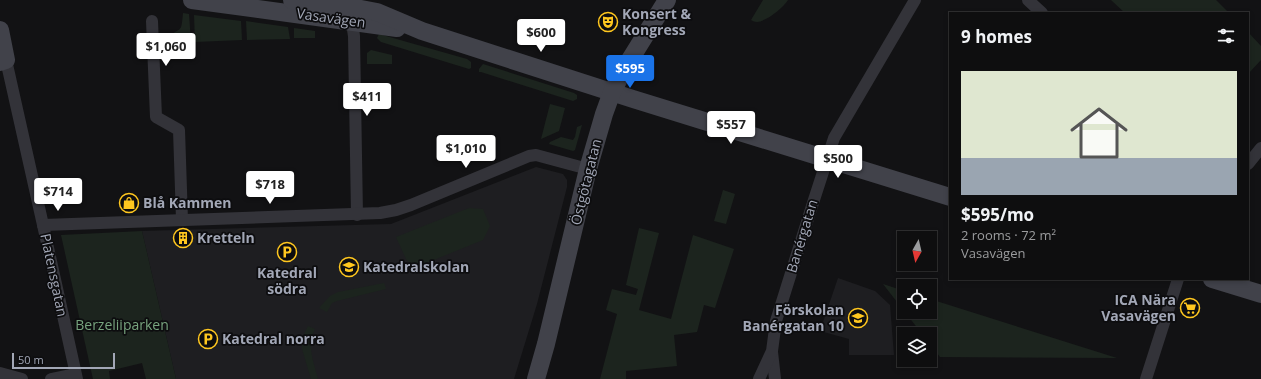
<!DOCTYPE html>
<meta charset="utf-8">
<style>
body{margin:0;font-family:"Open Sans",sans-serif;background:#171718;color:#f1f3f6;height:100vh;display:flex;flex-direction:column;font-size:15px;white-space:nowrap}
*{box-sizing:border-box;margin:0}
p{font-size:13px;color:#9b9c9e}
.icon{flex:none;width:22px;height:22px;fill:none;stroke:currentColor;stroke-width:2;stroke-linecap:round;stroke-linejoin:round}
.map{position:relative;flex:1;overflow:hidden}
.details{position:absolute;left:949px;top:12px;width:300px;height:268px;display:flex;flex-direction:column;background:#0e0e0f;border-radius:0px;box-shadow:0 2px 6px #0003,0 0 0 1px #2e2e2f}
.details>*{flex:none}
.needle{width:26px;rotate:188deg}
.fabs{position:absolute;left:897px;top:231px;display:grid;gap:8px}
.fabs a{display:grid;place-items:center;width:40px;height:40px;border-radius:0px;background:#0e0e0f;box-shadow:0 2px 6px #0003,0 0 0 1px #2e2e2f;font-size:20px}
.scale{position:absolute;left:12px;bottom:10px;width:103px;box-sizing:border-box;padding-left:4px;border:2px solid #a2a7b6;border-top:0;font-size:11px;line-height:14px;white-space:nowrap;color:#a2a7b6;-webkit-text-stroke:3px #0d0d0f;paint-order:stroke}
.price{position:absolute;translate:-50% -34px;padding:0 9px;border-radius:4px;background:#fff;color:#222;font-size:13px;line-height:26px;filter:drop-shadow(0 1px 2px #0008)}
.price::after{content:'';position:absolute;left:50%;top:24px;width:12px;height:9px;margin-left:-6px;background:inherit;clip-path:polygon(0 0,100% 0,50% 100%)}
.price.selected{background:#1a73e8;color:#fff}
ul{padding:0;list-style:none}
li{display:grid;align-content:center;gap:8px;height:212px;padding:0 12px}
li+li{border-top:1px solid #2e2e2f}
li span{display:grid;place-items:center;height:124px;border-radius:0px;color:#555}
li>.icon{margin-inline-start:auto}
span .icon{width:72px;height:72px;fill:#fffc;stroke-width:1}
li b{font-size:17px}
h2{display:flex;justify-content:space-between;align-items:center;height:48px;padding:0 12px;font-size:17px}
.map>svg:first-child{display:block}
.built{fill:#1e1e21}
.green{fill:#1c241e}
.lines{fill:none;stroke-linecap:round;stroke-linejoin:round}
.street{stroke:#333339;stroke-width:12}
.secondary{stroke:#41424a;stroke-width:18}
.labels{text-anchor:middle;stroke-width:3.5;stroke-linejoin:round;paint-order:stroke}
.poi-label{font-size:14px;font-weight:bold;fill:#a2a7b6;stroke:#0d0d0f;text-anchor:start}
.street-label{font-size:14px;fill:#a2a7b6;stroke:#0d0d0f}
.park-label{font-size:14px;fill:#77a37e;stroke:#0d0d0f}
</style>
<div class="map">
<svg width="1261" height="379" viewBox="0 0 1261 379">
<rect width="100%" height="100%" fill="#121214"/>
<g class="built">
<polygon points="536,167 563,174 567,180 567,187 537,304 514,379 176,379 142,231 391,224"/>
<polygon points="838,278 875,291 890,305 894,355 849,355 849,339 820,331"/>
</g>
<g class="green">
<path d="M763,0H788C783,8 767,21 757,22C755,22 753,21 751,20Z"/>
<polygon points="1111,0 1216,0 1229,13 1125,13"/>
<path d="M183,13L189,14L191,42L166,43L168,37C182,26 181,34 183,13Z"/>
<polygon points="194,15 241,21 242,40 195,42"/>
<polygon points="246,21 288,27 290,39 247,40"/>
<polygon points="294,28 315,31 315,38 294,38"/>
<polygon points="1248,32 1261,46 1261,60 1248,74"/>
<polygon points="379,34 467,59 471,62 471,68 469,69 381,42 377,38"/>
<polygon points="371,50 392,55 392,64 367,64 367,53"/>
<polygon points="483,64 574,93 577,95 577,99 573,101 481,72 479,72 479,69"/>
<polygon points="550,104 565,108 559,131 541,139"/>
<polygon points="582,125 575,150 573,151 549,144 550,142 561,137 573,140 575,137 577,127"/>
<polygon points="723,190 735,194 726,224 714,221"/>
<polygon points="469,208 483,209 490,226 483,240 414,268 406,259 396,237"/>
<polygon points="639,228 659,233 639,310 671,319 693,235 734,249 715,308 704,305 697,332 674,335 677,366 626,371 626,379 600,379 617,314 606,310 612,289 636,295 638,289 626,285"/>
<polygon points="142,231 176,379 146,379 142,363 109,371 110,379 93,379 61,235"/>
<polygon points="384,283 386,289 337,301 332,303 327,312 319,308 330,296 338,292"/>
<polygon points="883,284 904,291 904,311"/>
<polygon points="930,299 1117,358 940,357 930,344 930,334 922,334 905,312 930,312"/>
<path d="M308,326L315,329C306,345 314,362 318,379H311L302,349V343L303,336Z"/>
</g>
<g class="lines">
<g class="street">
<polyline points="1028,0 1042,13"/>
<polyline points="351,16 354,36 357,215"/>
<polyline points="152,21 156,117 179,130 182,220"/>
<polyline points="6,60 43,225 77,379"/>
<polyline points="1248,164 1261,148"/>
<polyline points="43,225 380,213 396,210 411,205 529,156 536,155 588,169"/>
<polyline points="772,352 775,379"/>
<polyline points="0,373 22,379"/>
<polyline points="51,379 75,374"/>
<polyline points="759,379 772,351 776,321 812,206 834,138 915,0"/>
<polyline points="1146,379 1178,279"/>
</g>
<g class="secondary">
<polyline points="192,0 397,28"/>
<polyline points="292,0 350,7 377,12 422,31 633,99 950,197"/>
<polyline points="0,30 6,60 0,62"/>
<polyline points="1212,279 1261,294"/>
<polyline points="536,379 546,344 588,169 604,114 612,92 623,71 667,0"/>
</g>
</g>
<defs>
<symbol id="theatre-ring" viewBox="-11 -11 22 22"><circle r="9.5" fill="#0d0d0f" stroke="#ffc71f" stroke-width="1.5"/><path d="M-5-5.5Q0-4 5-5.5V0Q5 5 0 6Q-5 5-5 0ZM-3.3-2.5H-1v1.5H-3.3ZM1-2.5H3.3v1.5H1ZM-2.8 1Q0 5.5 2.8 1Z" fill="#ffc71f"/></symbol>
<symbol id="shop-ring" viewBox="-11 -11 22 22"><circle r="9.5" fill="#0d0d0f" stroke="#ffc71f" stroke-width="1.5"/><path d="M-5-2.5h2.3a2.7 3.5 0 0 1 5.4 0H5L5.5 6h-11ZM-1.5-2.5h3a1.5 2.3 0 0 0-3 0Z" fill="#ffc71f"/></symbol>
<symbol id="building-ring" viewBox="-11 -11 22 22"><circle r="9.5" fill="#0d0d0f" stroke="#ffc71f" stroke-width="1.5"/><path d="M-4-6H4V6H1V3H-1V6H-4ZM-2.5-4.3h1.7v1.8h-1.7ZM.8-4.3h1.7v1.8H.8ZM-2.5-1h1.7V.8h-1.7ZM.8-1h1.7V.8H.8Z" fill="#ffc71f"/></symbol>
<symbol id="parking-ring" viewBox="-11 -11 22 22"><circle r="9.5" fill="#0d0d0f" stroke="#ffc71f" stroke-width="1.5"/><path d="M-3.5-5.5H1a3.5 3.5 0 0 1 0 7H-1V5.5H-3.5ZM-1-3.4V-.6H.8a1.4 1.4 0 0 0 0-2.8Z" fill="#ffc71f"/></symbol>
<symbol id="school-ring" viewBox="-11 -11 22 22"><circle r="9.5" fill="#0d0d0f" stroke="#ffc71f" stroke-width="1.5"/><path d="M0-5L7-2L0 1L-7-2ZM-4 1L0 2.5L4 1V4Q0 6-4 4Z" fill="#ffc71f"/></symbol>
<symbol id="supermarket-ring" viewBox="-11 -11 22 22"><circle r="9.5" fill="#0d0d0f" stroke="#ffc71f" stroke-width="1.5"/><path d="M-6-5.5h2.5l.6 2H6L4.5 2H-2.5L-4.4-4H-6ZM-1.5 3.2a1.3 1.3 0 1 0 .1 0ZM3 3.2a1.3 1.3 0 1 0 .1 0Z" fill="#ffc71f"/></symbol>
</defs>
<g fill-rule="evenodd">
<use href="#theatre-ring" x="597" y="11" width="22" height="22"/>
<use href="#shop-ring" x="118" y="192" width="22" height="22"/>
<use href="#building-ring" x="172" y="227" width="22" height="22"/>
<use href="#parking-ring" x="276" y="241" width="22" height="22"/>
<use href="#school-ring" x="338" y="256" width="22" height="22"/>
<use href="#supermarket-ring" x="1179" y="297" width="22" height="22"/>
<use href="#school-ring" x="847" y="307" width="22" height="22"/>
<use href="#parking-ring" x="197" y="328" width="22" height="22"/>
</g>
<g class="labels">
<g class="poi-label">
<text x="622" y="19">Konsert &amp;<tspan x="622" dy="16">Kongress</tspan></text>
<text x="143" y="208">Blå Kammen</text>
<text x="197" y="243">Kretteln</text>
<text x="363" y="272">Katedralskolan</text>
<text x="287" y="278" text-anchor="middle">Katedral<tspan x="287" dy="16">södra</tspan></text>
<text x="1176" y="305" text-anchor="end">ICA Nära<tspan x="1176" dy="16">Vasavägen</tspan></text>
<text x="844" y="315" text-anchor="end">Förskolan<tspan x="844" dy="16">Banérgatan 10</tspan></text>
<text x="222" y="344">Katedral norra</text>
</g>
<g class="street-label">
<text transform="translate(331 18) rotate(8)" y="5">Vasavägen</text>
<text transform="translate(586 182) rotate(-76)" y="5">Östgötagatan</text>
<text transform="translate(802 236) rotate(-73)" y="5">Banérgatan</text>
<text transform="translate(54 275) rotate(78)" y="5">Platensgatan</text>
</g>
<g class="park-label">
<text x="122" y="330">Berzeliiparken</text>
</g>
</g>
</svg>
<div class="fabs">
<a><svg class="needle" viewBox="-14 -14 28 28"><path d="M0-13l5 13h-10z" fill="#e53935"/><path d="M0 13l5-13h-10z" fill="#9b9c9e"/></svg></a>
<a><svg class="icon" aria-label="locate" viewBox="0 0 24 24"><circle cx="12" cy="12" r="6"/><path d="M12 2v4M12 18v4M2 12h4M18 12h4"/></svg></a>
<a><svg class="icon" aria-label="layers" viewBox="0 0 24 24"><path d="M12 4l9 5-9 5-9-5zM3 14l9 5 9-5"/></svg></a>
</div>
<div class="scale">50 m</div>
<b class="price" style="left:541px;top:53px">$600</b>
<b class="price" style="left:166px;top:67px">$1,060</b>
<b class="price selected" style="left:630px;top:89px">$595</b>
<b class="price" style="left:367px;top:117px">$411</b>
<b class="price" style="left:731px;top:145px">$557</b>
<b class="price" style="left:466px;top:169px">$1,010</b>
<b class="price" style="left:838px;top:179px">$500</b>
<b class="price" style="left:270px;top:205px">$718</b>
<b class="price" style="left:58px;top:212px">$714</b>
<section class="details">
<h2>9 homes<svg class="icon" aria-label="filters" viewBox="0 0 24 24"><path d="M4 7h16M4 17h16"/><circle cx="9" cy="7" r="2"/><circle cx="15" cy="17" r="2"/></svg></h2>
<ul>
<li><span style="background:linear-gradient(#dfe7d0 70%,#9aa5b1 0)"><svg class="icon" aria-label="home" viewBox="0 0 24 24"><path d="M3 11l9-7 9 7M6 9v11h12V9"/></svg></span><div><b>$595/mo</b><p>2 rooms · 72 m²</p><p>Vasavägen</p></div></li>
</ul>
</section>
</div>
